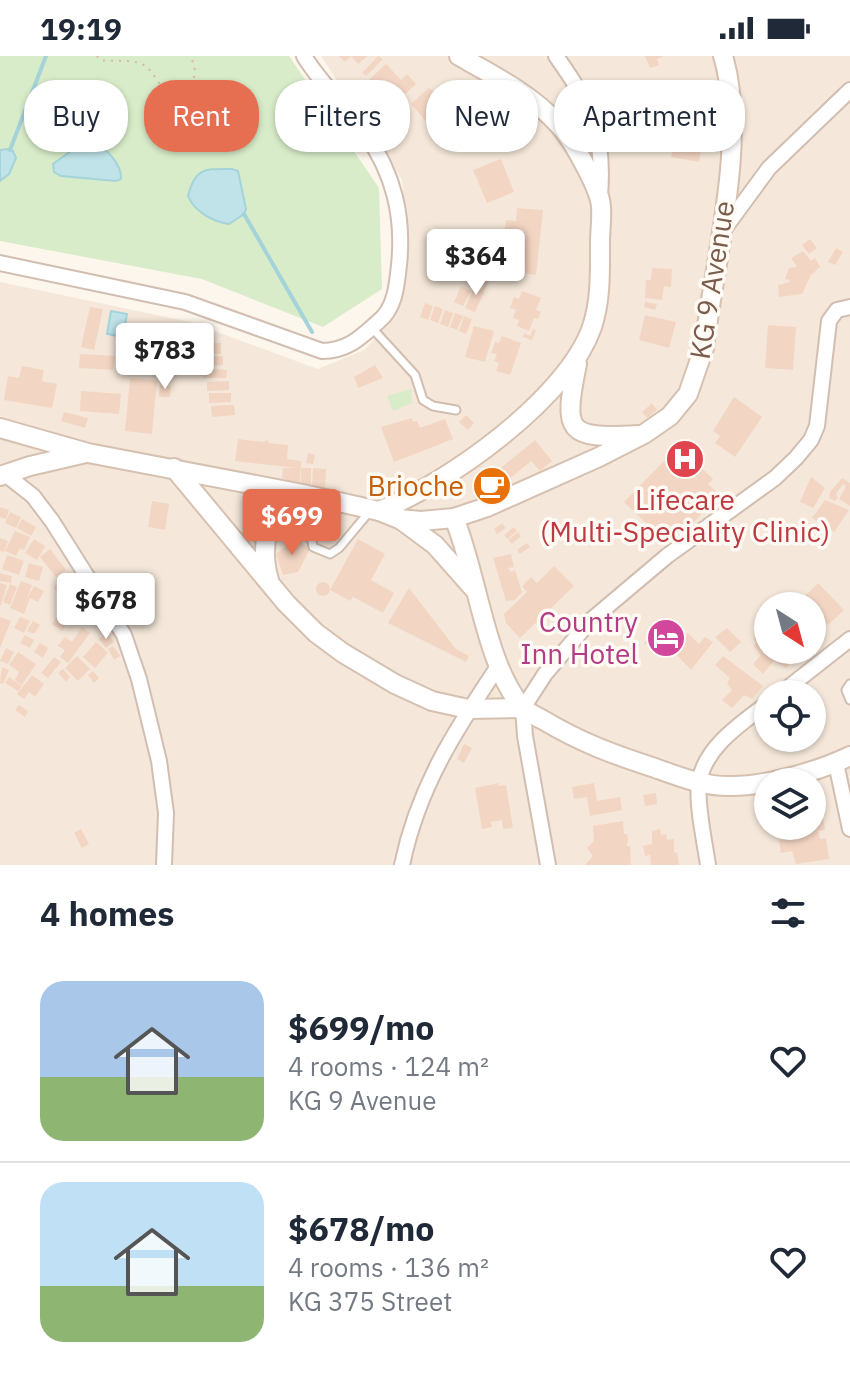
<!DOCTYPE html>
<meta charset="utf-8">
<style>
body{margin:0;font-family:"IBM Plex Sans",sans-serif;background:#f6f6f7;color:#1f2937;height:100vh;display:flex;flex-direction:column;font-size:30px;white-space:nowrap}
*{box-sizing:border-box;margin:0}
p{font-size:26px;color:#747a83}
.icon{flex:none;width:44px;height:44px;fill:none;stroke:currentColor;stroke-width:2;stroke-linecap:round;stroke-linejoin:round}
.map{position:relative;height:809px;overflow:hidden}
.sheet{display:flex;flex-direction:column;background:#fff;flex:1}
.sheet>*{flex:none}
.hud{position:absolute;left:24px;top:24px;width:802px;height:72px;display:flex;gap:16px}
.needle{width:52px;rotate:144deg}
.buttons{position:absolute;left:754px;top:536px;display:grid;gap:16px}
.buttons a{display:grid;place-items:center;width:72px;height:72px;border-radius:50%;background:#fff;box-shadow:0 2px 6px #0004;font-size:40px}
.price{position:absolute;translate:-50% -68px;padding:0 18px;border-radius:8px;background:#fff;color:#222;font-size:26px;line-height:52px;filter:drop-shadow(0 2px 4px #0008)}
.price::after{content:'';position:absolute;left:50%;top:48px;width:24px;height:18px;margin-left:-12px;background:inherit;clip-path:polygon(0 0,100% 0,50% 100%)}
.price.current{background:#e76f51;color:#fff}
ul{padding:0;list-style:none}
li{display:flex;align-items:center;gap:24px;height:200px;padding:0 40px}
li+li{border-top:2px solid #e0e1e3}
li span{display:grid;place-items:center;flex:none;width:224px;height:160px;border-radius:24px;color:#555}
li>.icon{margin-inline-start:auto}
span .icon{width:96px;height:96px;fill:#fffc;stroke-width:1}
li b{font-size:34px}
h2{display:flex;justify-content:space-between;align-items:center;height:96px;padding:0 40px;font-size:34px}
.pill{padding:0 28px;border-radius:32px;background:#fff;box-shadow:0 2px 6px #0004;font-size:28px;line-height:72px}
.pill.current{background:#e76f51;color:#fff}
.status{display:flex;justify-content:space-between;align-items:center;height:56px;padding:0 40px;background:#fff;direction:ltr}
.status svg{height:22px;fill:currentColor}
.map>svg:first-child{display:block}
.residential{fill:#f5e8da;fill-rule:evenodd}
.green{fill:#d8ecc9}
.water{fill:#bfe3e8;stroke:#a5d3da;stroke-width:2}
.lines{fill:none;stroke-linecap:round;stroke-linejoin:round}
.stream{stroke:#a5d3da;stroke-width:4}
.building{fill:#f3d5c3}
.service-casing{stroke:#d1beb0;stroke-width:11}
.minor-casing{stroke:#d1beb0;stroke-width:18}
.secondary-casing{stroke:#d6c0b0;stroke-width:22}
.path{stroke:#d9b8a5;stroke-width:2;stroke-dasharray:2 6;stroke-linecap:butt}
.service{stroke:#fff;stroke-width:7}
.minor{stroke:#fff;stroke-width:14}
.secondary{stroke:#fff;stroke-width:18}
.labels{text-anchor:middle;stroke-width:7;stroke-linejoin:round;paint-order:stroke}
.street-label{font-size:28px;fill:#7a5c4d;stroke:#fffaf3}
.food-label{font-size:28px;fill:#c56008;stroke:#fffaf3;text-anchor:end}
.health-label{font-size:28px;fill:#be3a42;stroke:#fffaf3}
.hotel-label{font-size:28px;fill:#b23c85;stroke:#fffaf3;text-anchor:end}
</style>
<div class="status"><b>19:19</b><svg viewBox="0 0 49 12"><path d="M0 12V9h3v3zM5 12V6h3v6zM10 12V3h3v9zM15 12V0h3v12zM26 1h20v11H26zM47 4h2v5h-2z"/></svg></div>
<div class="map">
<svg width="850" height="809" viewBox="0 0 850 809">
<rect width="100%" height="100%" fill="#fdf6ec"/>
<path class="residential" d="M321,0H850V809H0V226L190,266L318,313L364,294L396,260L408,172L402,124ZM768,550H812V594H768ZM768,638H812V682H768ZM768,726H812V770H768Z"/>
<g class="green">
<polygon points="0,0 289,0 379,132 382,233 323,271 202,223 0,185"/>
<polygon points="411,333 412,347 393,355 387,340"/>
</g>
<g class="water">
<path d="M92,88C106,90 122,109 121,123L116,125L61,120L54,116L53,108L71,95Z"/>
<polygon points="8,93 13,95 16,102 9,118 0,125 0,94"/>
<path d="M232,113L238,115L246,153L244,158L229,168C213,166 194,155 188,140C195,111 205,113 232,113Z"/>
<polygon points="111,255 127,258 123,281 107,278"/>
</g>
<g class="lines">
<g class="stream">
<polyline points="10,94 46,0"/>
<polyline points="244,158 312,276"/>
</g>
</g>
<g class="building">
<polygon points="339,0 368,0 358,8 351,0 345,6"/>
<polygon points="378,0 383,3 366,20 362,17"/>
<polygon points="645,0 664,0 657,3 659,9 650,12"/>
<polygon points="386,8 401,24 407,18 416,28 384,57 361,31"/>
<polygon points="429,32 435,37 433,43 441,41 451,51 449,53 455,57 446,72 448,74 439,80 411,48"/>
<polygon points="452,33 471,48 466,55 446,40"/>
<polygon points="668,63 706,69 699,106 671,101 673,91 663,89"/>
<polygon points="501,103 514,136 487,147 473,114"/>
<polygon points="517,152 543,154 536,219 512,216 516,182 504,180 506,164 516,165"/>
<polygon points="810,183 817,192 809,198 802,189"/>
<polygon points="836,192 843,196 835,209 828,206"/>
<polygon points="803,195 811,205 815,202 820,211 811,219 802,238 779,241 778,229 790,226 790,224 785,223 789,212 797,211 791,202"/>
<polygon points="652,212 672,213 671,231 664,230 662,244 645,242 646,224 651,224"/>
<polygon points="485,223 489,225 475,256 465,252 474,231 481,234"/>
<polygon points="461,230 471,235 463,250 454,246"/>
<polygon points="522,235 541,242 536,254 541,256 538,263 534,262 529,275 517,270 519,264 513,262 516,254 510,252 514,241 519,243"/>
<polygon points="645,246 657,248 655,254 644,251"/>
<polygon points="425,247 433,250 428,264 420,261"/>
<polygon points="435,250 443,253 438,267 430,264"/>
<polygon points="90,251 103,253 94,294 81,291"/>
<polygon points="445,254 453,257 448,271 440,268"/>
<polygon points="455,257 463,260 457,274 450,271"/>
<polygon points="645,259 676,266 669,292 639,284"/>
<polygon points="464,260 472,263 466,278 459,275"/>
<polygon points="768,269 796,271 793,314 765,312"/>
<polygon points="474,270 494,275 485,306 465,301"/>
<polygon points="533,273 536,274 532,284 523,281 524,277 530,280"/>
<polygon points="502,280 521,287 510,319 496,315 499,307 494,305 497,298 491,297 495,286 499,287"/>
<polygon points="221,287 221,298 199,298 198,288"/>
<polygon points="80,298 115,300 113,314 79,312"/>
<polygon points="202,300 223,300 223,309 202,310"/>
<polygon points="375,309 383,322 358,332 354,321"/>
<polygon points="22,310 44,314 42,325 57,328 52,352 4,344 8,320 19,322"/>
<polygon points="203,313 227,314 226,322 203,322"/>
<polygon points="130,322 157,324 152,378 125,375"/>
<polygon points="229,325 229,334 207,335 207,326"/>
<polygon points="160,329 171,330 170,341 159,341"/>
<polygon points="81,335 121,338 119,358 80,355"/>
<polygon points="209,337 231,337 231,346 209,347"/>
<polygon points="734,341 762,361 735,401 715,387 720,380 713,375"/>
<polygon points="652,347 657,354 647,362 642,356"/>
<polygon points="234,349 235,359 212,361 211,350"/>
<polygon points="64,356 88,362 85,372 61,365"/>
<polygon points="466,359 474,367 468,374 459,366"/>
<polygon points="412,362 413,366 417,365 420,372 445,363 453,383 394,406 381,371"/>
<polygon points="238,383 263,386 267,384 269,387 288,389 287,403 301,405 300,427 286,426 286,423 282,422 283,412 296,412 235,405"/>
<polygon points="535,384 552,405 540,415 531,405 494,436 485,425"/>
<polygon points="308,397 315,399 313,408 306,407"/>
<polygon points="688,399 713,423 708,428 720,439 686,474 684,472 674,482 667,475 661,481 656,477 652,480 644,473 647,468 624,446 664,405 674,414"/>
<rect x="301" y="412" width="10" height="16"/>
<polygon points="313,412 326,413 325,431 312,430"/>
<polygon points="811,421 825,432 813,452 800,446"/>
<polygon points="842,422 850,427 850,450 839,443 846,430 843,428 836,438 838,442 835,445 829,442 830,436"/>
<polygon points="825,444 849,454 834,476 812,462"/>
<polygon points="152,445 169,448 165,474 148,471"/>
<polygon points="0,451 9,454 6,463 0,461"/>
<polygon points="10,456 21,461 16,472 5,467"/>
<polygon points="22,463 36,471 31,480 17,472"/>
<polygon points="502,467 506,472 497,478 494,473"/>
<polygon points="514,471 517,475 507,483 504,479"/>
<polygon points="15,475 30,481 24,494 20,492 16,500 5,495"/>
<polygon points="518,476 521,480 512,488 508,484"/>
<polygon points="0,482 8,485 4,496 0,495"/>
<polygon points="295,482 310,493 298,516 283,519 276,498"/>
<polygon points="34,483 45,490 37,504 25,497"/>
<polygon points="358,483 385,498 371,524 394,537 383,557 353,541 350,545 330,534"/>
<polygon points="527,487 530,491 520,498 517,494"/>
<polygon points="50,493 66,514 56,521 40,501"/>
<polygon points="511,498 514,511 508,512 511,516 515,514 522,536 515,544 506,545 493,502"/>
<polygon points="7,499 24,505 19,519 2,513"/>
<polygon points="29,507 43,511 39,525 25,521"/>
<polygon points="554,510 574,530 520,582 506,567 504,558 527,536 522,530 531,521 537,527"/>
<polygon points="0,517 12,520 11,527 0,525"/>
<polygon points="63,519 69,524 60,536 54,532"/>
<polygon points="21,525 32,529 26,545 34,530 44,535 38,546 30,542 24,558 10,552"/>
<circle cx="323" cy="533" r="7"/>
<polygon points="0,527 7,529 1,549 0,549"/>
<polygon points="818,527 844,554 828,569 802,543"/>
<polygon points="10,528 17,531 10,549 3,546"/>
<polygon points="409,532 456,593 469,600 466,606 388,567"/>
<polygon points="62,553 72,560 62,575 52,568"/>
<polygon points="0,561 11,565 0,592"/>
<polygon points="20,561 30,565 24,577 14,572"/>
<polygon points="664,561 685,581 688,577 699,588 705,581 713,586 691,614 674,596 668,603 644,587"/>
<polygon points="33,565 40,569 34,578 27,575"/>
<polygon points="82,571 90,577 68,607 60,601 65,594 58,590 65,581 72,586"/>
<polygon points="727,572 741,586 730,596 715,581"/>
<polygon points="764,573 768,575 768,594 801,594 786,612 774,605 763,618 753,608 761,599 754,590 756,586 753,582"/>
<polygon points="106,577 114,586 106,592 99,583"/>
<polygon points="25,579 34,584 30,592 20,587"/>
<polygon points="96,586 108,597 95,612 83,601"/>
<polygon points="40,587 48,592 43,602 34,596"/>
<polygon points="113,590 120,600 114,604 108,593"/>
<polygon points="6,592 14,596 8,608 0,605"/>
<polygon points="18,596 36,608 22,629 15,624 19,616 9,609"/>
<polygon points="77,600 90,613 78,625 65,612"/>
<polygon points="723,600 763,630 752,643 744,639 732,652 722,644 732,634 727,627 730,622 715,609"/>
<polygon points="54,601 61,606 48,622 41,617"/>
<polygon points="2,611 9,614 3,628 0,627"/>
<polygon points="63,613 70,621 66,626 58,617"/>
<polygon points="93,615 99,622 94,627 88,619"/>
<polygon points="32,619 44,628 35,641 29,636 24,643 17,638"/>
<polygon points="9,621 22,630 18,635 5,627"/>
<polygon points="19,649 28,655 25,661 15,654"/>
<polygon points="464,688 472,692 464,707 457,703"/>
<polygon points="499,727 498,730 506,729 513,772 503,773 502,764 491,766 492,771 482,773 475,732"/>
<polygon points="594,727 597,745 620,741 622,754 590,760 587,741 574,743 572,731"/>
<polygon points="656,737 657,748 645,750 643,739"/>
<polygon points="822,756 825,774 818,775 820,783 826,782 829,803 796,808 792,795 781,797 779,784 788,783 785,770 812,770 812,757"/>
<polygon points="623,765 624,778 627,778 628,784 627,790 630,790 631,809 585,809 593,800 587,792 594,785 593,770"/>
<polygon points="81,773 89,788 82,792 74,777"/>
<polygon points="660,773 661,779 666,778 667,784 674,783 674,797 677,796 679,809 651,809 650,799 645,800 643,790 652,788 652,775"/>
</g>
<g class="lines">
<defs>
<g id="service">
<polyline points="372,272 415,319 423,344 433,350 456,354"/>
<polyline points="303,438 313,491 330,498 339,492 370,455"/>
<polyline points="850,628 846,634 850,644"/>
</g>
<g id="minor">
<path d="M556,0C592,51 605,77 600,140"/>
<polyline points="722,176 769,112 850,34"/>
<path d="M0,207L185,246L322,295C348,295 361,281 379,265C395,252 397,229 399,209C404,160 394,118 365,77C346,50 321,28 304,0"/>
<polyline points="5,418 33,440 52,465 124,579 139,623 159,705 166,757 164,809"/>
<polyline points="780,638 850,583"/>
<polyline points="836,707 850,773"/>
<path d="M402,809C418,731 456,673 499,609"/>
<polyline points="548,809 525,680 523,652 545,618 590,565 667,500 775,422 796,402 811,384 817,370 829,265 837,254 850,251"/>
<path d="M708,809C705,788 696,747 699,727C704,691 742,667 768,647"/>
</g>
<g id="secondary">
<path d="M577,308C563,377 566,383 638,379"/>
<path d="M0,372L88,397L303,438L379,455L399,463L421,465L454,462L487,451L599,401L644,378L670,360L688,338L704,292C714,206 748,83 723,0"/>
<polyline points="174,412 286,547 316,577 343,597 395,628 432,645 468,653 523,652"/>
<polyline points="0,420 30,410 86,397"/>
<path d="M379,455C448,427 567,343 592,271C601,244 600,215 600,186C600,173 603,156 600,144C595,125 572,83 559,69C532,39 493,19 459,0"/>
<path d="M454,462C477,516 485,608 522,651C527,656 536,660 543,664C582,687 612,698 655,712C680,721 705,731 732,730C767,730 819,715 850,700"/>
<polyline points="400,463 435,489 474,533"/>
<path d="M269,524C259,492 269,465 280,434"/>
</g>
</defs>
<use href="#service" class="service-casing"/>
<use href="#minor" class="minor-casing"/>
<use href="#secondary" class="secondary-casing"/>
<path class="path" d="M97,0L100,4C112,6 128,3 139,7C156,12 157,35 177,42L192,37L195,14L191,0"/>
<use href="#service" class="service"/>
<use href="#minor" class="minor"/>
<use href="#secondary" class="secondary"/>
</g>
<defs>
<symbol id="hospital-disc" viewBox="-11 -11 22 22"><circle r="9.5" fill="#e0444e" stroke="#fffaf3"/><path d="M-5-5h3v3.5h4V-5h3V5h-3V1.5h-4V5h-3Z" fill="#fff"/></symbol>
<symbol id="cafe-disc" viewBox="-11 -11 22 22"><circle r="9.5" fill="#e8710a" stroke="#fffaf3"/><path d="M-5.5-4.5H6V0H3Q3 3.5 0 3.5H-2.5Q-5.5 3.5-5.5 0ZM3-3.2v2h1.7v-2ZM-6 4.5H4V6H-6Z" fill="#fff"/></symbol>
<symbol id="hotel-disc" viewBox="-11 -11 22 22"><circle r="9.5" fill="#d1479c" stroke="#fffaf3"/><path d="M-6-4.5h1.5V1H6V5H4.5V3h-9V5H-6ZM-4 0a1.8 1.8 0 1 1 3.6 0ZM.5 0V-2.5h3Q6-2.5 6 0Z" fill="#fff"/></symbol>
</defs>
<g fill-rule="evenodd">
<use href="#hospital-disc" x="663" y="381" width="44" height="44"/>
<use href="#cafe-disc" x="470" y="408" width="44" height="44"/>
<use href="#hotel-disc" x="644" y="560" width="44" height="44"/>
</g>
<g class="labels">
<g class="street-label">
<text transform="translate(712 224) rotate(-81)" y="10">KG 9 Avenue</text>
</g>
<g class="food-label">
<text x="464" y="440">Brioche</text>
</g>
<g class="health-label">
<text x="685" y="454">Lifecare<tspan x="685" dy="32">(Multi-Speciality Clinic)</tspan></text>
</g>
<g class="hotel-label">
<text x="638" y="576">Country<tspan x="638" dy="32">Inn Hotel</tspan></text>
</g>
</g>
</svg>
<div class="buttons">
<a><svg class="needle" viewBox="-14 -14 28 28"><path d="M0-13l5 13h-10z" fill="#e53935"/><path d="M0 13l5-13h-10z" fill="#747a83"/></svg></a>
<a><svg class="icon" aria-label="locate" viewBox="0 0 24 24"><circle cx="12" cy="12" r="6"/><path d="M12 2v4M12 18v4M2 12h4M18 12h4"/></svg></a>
<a><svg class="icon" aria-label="layers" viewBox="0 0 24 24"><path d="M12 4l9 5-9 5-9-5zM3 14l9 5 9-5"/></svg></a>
</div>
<b class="price" style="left:476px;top:241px">$364</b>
<b class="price" style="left:165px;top:335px">$783</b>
<b class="price current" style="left:292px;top:501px">$699</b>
<b class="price" style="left:106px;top:585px">$678</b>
<div class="hud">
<a class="pill">Buy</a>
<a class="pill current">Rent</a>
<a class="pill">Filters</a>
<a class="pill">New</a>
<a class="pill">Apartment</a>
</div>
</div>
<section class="sheet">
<h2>4 homes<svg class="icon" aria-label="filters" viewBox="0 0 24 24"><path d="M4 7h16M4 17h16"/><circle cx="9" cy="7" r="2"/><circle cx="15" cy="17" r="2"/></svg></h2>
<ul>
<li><span style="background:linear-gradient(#a9c7e8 60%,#8fb573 0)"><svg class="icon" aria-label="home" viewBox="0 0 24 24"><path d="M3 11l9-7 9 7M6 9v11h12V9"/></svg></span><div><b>$699/mo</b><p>4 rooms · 124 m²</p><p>KG 9 Avenue</p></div><svg class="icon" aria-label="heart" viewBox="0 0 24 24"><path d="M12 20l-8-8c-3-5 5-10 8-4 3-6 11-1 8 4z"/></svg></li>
<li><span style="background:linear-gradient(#bfe0f5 65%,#8fb573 0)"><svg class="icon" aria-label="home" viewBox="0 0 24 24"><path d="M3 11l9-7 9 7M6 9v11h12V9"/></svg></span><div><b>$678/mo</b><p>4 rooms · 136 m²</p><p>KG 375 Street</p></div><svg class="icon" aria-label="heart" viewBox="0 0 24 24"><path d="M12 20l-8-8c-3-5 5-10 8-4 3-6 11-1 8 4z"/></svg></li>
</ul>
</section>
